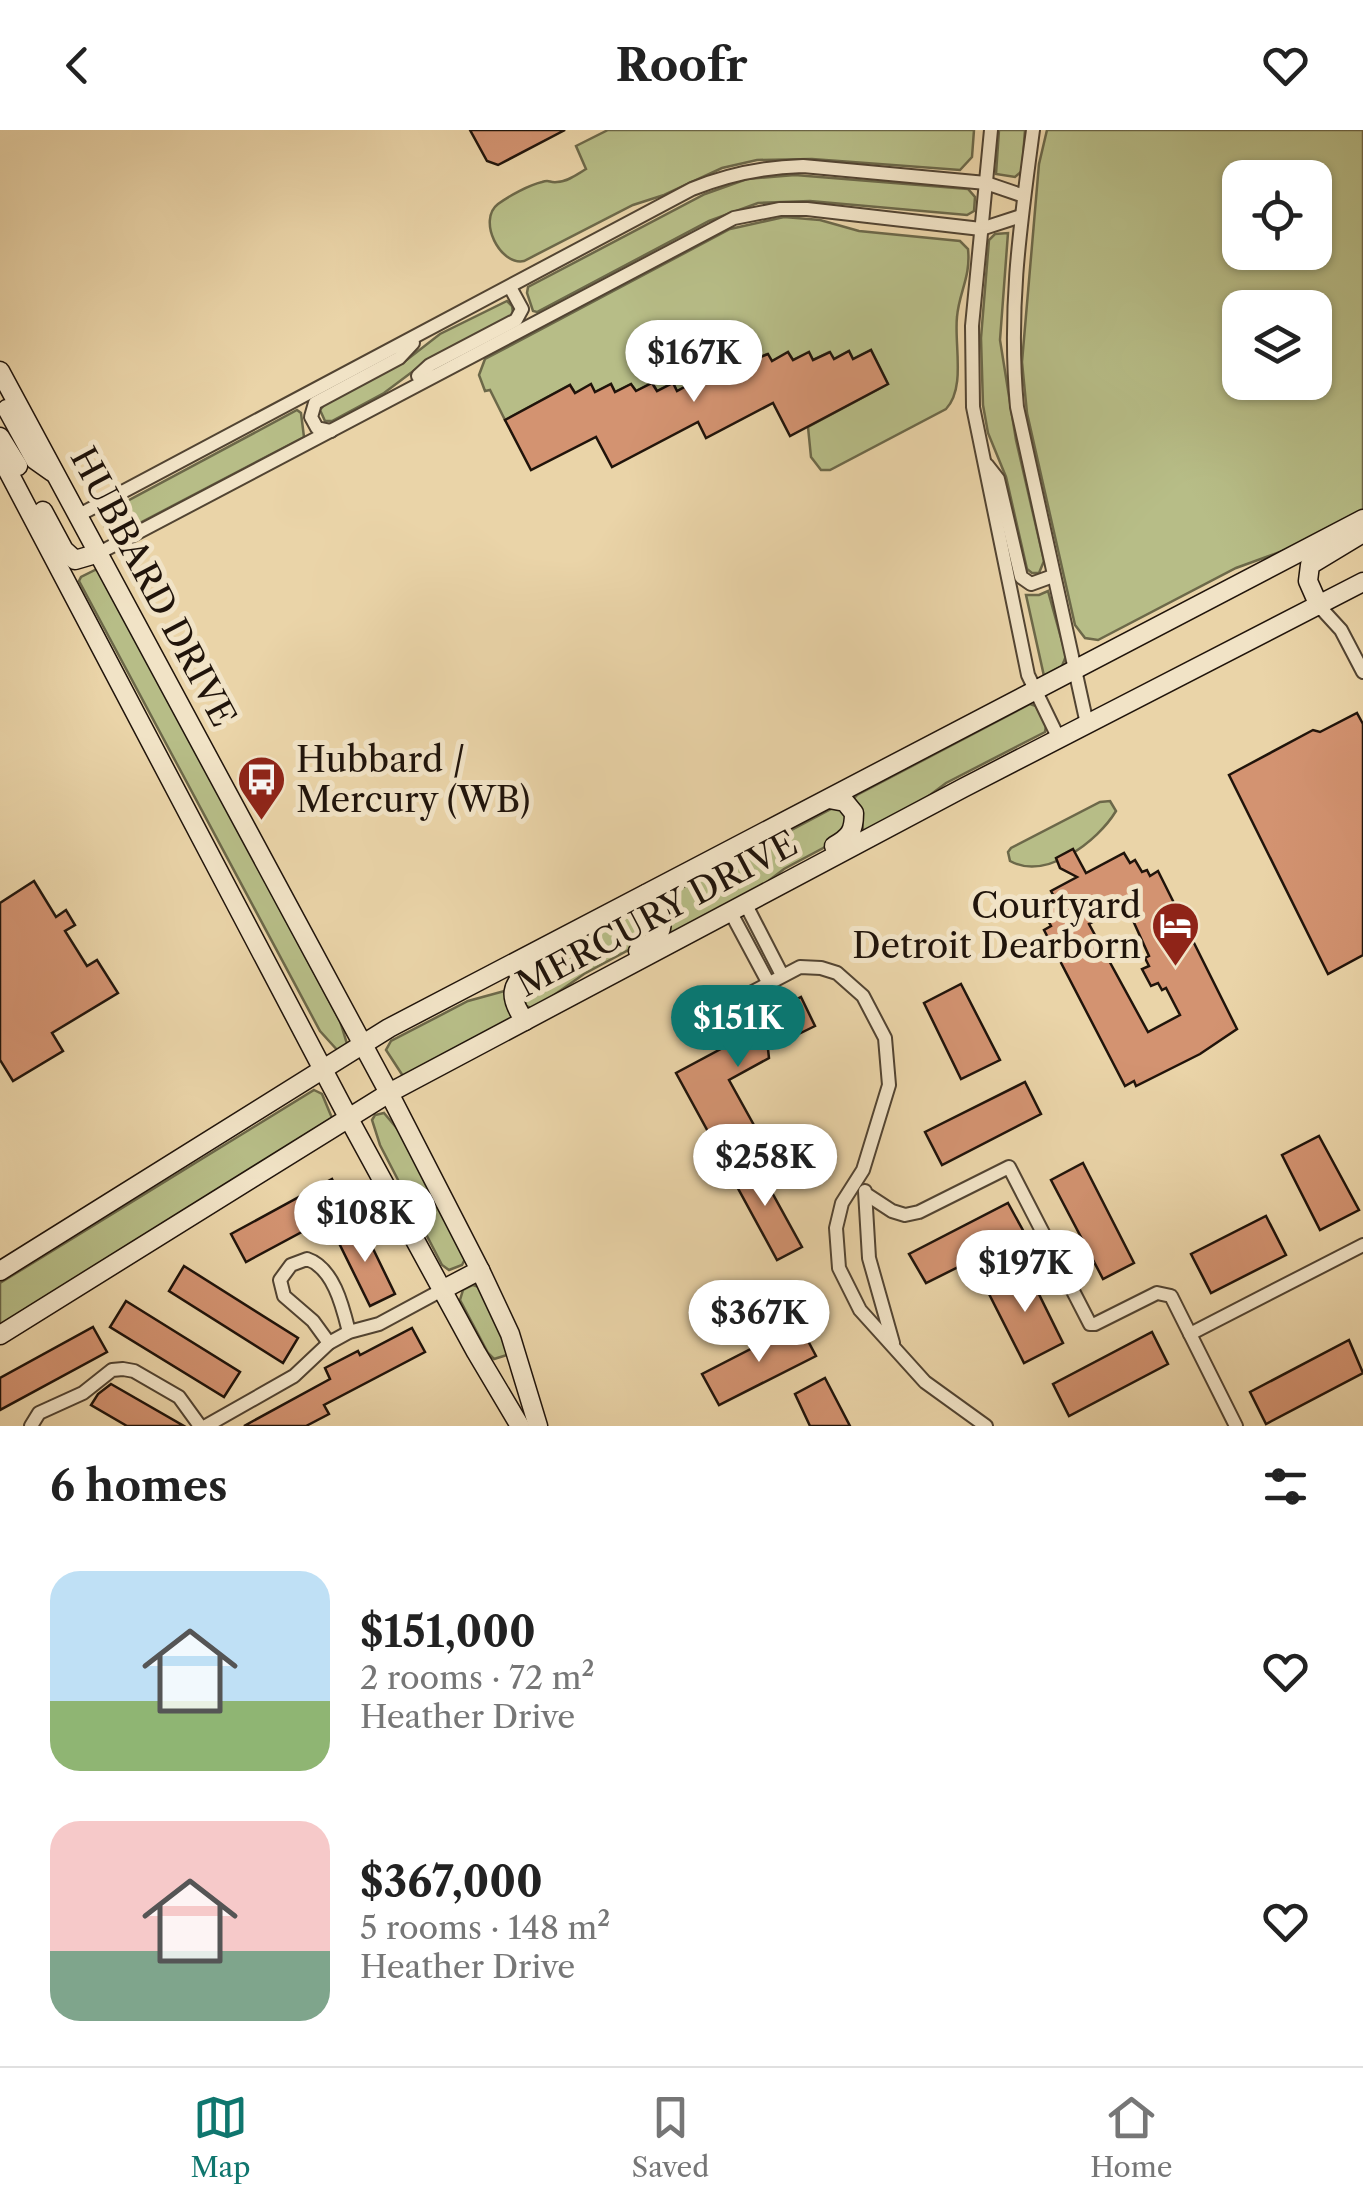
<!DOCTYPE html>
<meta charset="utf-8">
<style>
body{margin:0;font-family:"Libre Caslon Text",serif;background:#f2f2f2;color:#222;height:100vh;display:flex;flex-direction:column;font-size:38px;white-space:nowrap}
*{box-sizing:border-box;margin:0}
p{font-size:32px;color:#767676}
.icon{flex:none;width:55px;height:55px;fill:none;stroke:currentColor;stroke-width:2;stroke-linecap:round;stroke-linejoin:round}
.map{position:relative;height:1296px;overflow:hidden}
.sheet{display:flex;flex-direction:column;background:#fff;flex:1}
.sheet>*{flex:none}
.fabs{position:absolute;left:1222px;top:30px;display:grid;gap:20px}
.fabs a{display:grid;place-items:center;width:110px;height:110px;border-radius:20px;background:#fff;box-shadow:0 2px 8px #0004;font-size:50px}
.price{position:absolute;translate:-50% -85px;padding:0 22px;border-radius:35px;background:#fff;color:#222;font-size:32px;line-height:65px;filter:drop-shadow(0 2px 5px #0008)}
.price::after{content:'';position:absolute;left:50%;top:60px;width:30px;height:22px;margin-left:-15px;background:inherit;clip-path:polygon(0 0,100% 0,50% 100%)}
.price.on{background:#0f766e;color:#fff}
ul{padding:0;list-style:none}
li{display:flex;align-items:center;gap:30px;height:250px;padding:0 50px}
li span{display:grid;place-items:center;flex:none;width:280px;height:200px;border-radius:30px;color:#555}
li>.icon{margin-inline-start:auto}
span .icon{width:120px;height:120px;fill:#fffc;stroke-width:1}
li b{font-size:42px}
h2{display:flex;justify-content:space-between;align-items:center;height:120px;padding:0 50px;font-size:42px}
header{display:flex;justify-content:space-between;align-items:center;height:130px;padding:0 50px;background:#fff;font-size:45px;font-weight:700}
.menu{display:flex;justify-content:space-around;align-items:center;height:140px;border-top:2px solid #e0e0e0;background:#fff;font-size:28px;color:#767676}
.menu a{display:grid;justify-items:center;gap:5px}
.menu .on{color:#0f766e}
.map>svg:first-child{display:block}
.green{fill:#b7bd87;stroke:#6c6849;stroke-width:2.5;fill-rule:evenodd}
.building{fill:#d39371;stroke:#20140b;stroke-width:2.5;fill-rule:evenodd}
.lines{fill:none;stroke-linecap:round;stroke-linejoin:round}
.street-casing{stroke:#524432;stroke-width:16}
.secondary-casing{stroke:#20140b;stroke-width:21}
.street{stroke:#f1e3c6;stroke-width:12}
.secondary{stroke:#f1e3c6;stroke-width:18}
.labels{text-anchor:middle;stroke-width:10;stroke-linejoin:round;paint-order:stroke}
.street-label{font-size:35px;fill:#20140b;stroke:#f1e3c6}
.poi-label{font-size:35px;fill:#20140b;stroke:#f1e3c6;text-anchor:start}
</style>
<header><svg class="icon" aria-label="back" viewBox="0 0 24 24"><path d="M15 5l-7 7 7 7"/></svg>Roofr<svg class="icon" aria-label="heart" viewBox="0 0 24 24"><path d="M12 20l-8-8c-3-5 5-10 8-4 3-6 11-1 8 4z"/></svg></header>
<div class="map">
<svg width="1363" height="1296" viewBox="0 0 1363 1296">
<rect width="100%" height="100%" fill="#ead4a8"/>
<filter id="stains"><feTurbulence type="fractalNoise" baseFrequency=".002" numOctaves="4"/><feColorMatrix values="0 0 0 0 .2 0 0 0 0 .09 0 0 0 0 .02 0 0 0 .5 -.17"/></filter>
<radialGradient id="worn" r=".72"><stop offset=".6" stop-color="#630" stop-opacity="0"/><stop offset="1" stop-color="#630" stop-opacity=".3"/></radialGradient>
<g class="green">
<path d="M608,0H974L972,27L960,40L812,29L757,30L722,38L664,65L633,75L524,131C500,136 477,90 498,74C509,66 529,55 542,52C550,49 549,53 557,52C567,52 578,44 586,39L576,16Z"/>
<polygon points="999,0 1025,0 1022,41 1015,47 996,44"/>
<path d="M1047,0H1363V380L1299,415L1236,438L1098,510L1085,508L1075,495L1027,283L1022,232L1039,34ZM1240,48H1315V122H1240ZM1240,178H1315V252H1240Z"/>
<polygon points="795,45 968,59 975,67 974,81 967,85 810,71 758,73 709,91 537,182 533,181 527,163 528,157 705,64 747,49"/>
<path d="M784,87L820,90L859,101L960,111L968,119C971,147 959,162 957,187C954,214 966,258 946,279L830,340H821L811,327L808,297L888,254L871,220L853,229L849,221L834,229L829,222L813,230L809,223L793,230L788,223L772,231L767,224L677,261L673,253L657,261L652,253L636,261L631,254L615,262L611,254L595,262L575,263L570,255L505,290L490,260L485,261L479,245L485,229L730,99Z"/>
<polygon points="1008,103 1000,210 1016,310 1044,431 1039,443 1032,443 1027,439 1006,347 988,303 983,275 981,208 989,110 995,104"/>
<polygon points="507,171 512,176 513,183 509,188 428,230 384,263 332,291 325,291 320,280 324,275 404,232 440,204"/>
<polygon points="297,280 301,283 304,307 115,406 108,403 102,391 103,384"/>
<polygon points="95,440 99,440 340,891 347,914 339,922 320,901 79,451 81,447"/>
<polygon points="1048,461 1066,526 1062,536 1044,546 1026,465 1039,465"/>
<polygon points="1030,574 1036,576 1046,596 1045,602 946,653 906,683 863,704 862,683 854,668 857,665"/>
<path d="M1110,671L1116,681C1098,711 1046,751 1010,731L1008,722L1011,718L1100,672Z"/>
<polygon points="840,677 850,687 838,710 784,739 750,765 670,805 670,786 662,769 665,767 833,678"/>
<path d="M648,778L658,787L647,810L584,844L534,879L526,876L522,860C539,834 616,784 648,778Z"/>
<polygon points="508,860 517,886 403,946 386,920 391,911 468,871"/>
<polygon points="314,960 322,964 332,988 0,1197 0,1153"/>
<polygon points="384,983 400,1002 465,1129 462,1135 449,1140 442,1135 380,1015 372,990 375,985"/>
<polygon points="473,1155 482,1158 509,1214 507,1225 494,1229 488,1223 460,1170 463,1160"/>
</g>
<g class="building">
<polygon points="470,0 565,0 498,35 487,31"/>
<polygon points="871,220 888,254 790,306 773,273 706,308 698,292 612,337 596,307 531,340 505,290 570,255 575,263 591,254 595,262 611,254 615,262 631,254 636,261 652,253 657,261 673,253 677,261 747,223 751,231 768,224 772,231 788,222 793,230 809,222 813,230 830,222 834,229 849,221 853,229"/>
<polygon points="1357,583 1363,594 1363,825 1328,844 1229,645 1313,600 1320,602"/>
<path d="M1073,719L1086,743L1124,723L1130,733L1135,730L1142,742L1147,740L1150,746L1158,741L1237,899L1200,924L1136,956L1134,951L1125,956L1044,800L1051,796L1041,778L1056,770L1051,761L1077,747L1060,738L1056,728ZM1126,775L1149,826L1145,828L1149,836L1142,839L1151,856L1158,853L1162,860L1166,858L1180,885L1148,902L1089,794Z"/>
<polygon points="34,751 56,787 66,780 75,795 65,801 87,836 97,830 118,863 52,903 63,921 13,951 0,930 0,773"/>
<polygon points="961,854 1000,930 961,949 924,873"/>
<polygon points="801,867 815,896 768,919 769,928 729,950 755,997 717,1018 676,943 730,914 725,906"/>
<polygon points="1025,952 1041,984 942,1035 925,1002"/>
<polygon points="1319,1006 1359,1080 1320,1100 1282,1025"/>
<polygon points="753,1028 802,1117 777,1130 728,1040"/>
<polygon points="1083,1033 1134,1133 1103,1149 1051,1050"/>
<polygon points="332,1049 344,1072 308,1092 311,1097 246,1132 231,1104"/>
<polygon points="1008,1073 1025,1104 926,1153 909,1124"/>
<polygon points="1266,1086 1286,1125 1211,1163 1191,1124"/>
<polygon points="361,1094 395,1164 370,1176 336,1107"/>
<polygon points="184,1136 298,1208 283,1233 169,1161"/>
<polygon points="1026,1138 1063,1213 1024,1233 986,1158"/>
<polygon points="126,1171 240,1242 224,1267 110,1197"/>
<polygon points="799,1194 816,1226 719,1275 702,1244"/>
<polygon points="93,1197 107,1222 0,1280 0,1248"/>
<polygon points="412,1198 425,1222 324,1275 329,1284 306,1296 244,1296 330,1249 325,1238 358,1221 360,1225"/>
<polygon points="1152,1202 1168,1234 1069,1286 1053,1254"/>
<polygon points="1349,1210 1363,1243 1266,1294 1250,1262"/>
<polygon points="825,1248 850,1296 810,1296 795,1264"/>
<polygon points="111,1254 184,1296 127,1296 91,1275 98,1264"/>
</g>
<g class="lines">
<defs>
<g id="street">
<polyline points="991,0 972,196 973,277 1028,545 1059,609"/>
<path d="M1033,0C1020,97 1008,179 1017,277L1087,594"/>
<polyline points="418,246 430,235 516,190 522,179 510,157"/>
<polyline points="331,301 317,298 311,287 315,273 399,228 413,213"/>
<polyline points="987,335 998,349 1021,447 1031,454 1053,446"/>
<path d="M79,385L692,59C729,44 763,37 803,36L986,53L1024,66"/>
<polyline points="99,423 734,88 780,79 807,79 981,99 1021,86"/>
<polyline points="1319,476 1341,500 1363,542"/>
<polyline points="746,775 782,845"/>
<polyline points="731,783 768,852"/>
<polyline points="703,888 800,837 821,838 837,843 863,866 885,908 889,955 863,1040 842,1073 836,1098 839,1138 860,1180 925,1252 986,1296"/>
<polyline points="865,1061 869,1128 893,1213"/>
<polyline points="866,1064 892,1081 905,1085 919,1082 1009,1037 1090,1194 1095,1194 1157,1163 1171,1166 1236,1296"/>
<polyline points="1190,1204 1363,1115"/>
<path d="M329,1213L313,1191L284,1166L280,1150L291,1135L307,1129C334,1138 343,1178 349,1202"/>
<polyline points="31,1296 39,1283 83,1263 112,1240 123,1239 134,1241 179,1267 200,1296"/>
<polyline points="206,1296 294,1246 329,1213 349,1202 379,1194 442,1160"/>
</g>
<g id="secondary">
<polyline points="0,241 389,963 480,1140 510,1204 538,1296"/>
<polyline points="7,279 35,330 52,342"/>
<polyline points="0,307 18,336"/>
<polyline points="0,326 349,989 476,1222 520,1296"/>
<polyline points="43,381 64,420 75,430 99,423"/>
<polyline points="1319,476 1308,451 1310,435 1363,403"/>
<path d="M829,669L845,672L854,683C854,701 850,707 834,716"/>
<path d="M638,821C668,805 668,788 646,764"/>
<path d="M525,891C501,857 519,853 539,825"/>
<polyline points="0,1141 389,898 1363,389"/>
<polyline points="442,1160 480,1140"/>
<polyline points="0,1205 389,963 963,658 1363,452"/>
</g>
</defs>
<use href="#street" class="street-casing"/>
<use href="#secondary" class="secondary-casing"/>
<use href="#street" class="street"/>
<use href="#secondary" class="secondary"/>
</g>
<defs>
<symbol id="bus-pin" viewBox="-11 -11 22 30"><path d="M0 17L-7.5 6A9.5 9.5 0 1 1 7.5 6Z" fill="#8f2418" stroke="#f1e3c6"/><path d="M-5-6H5V4H4V6H2V4H-2V6H-4V4H-5ZM-3.5-4V0h7V-4ZM-3.5 1.2v1.5H-2V1.2ZM2 1.2v1.5H3.5V1.2Z" fill="#fff"/></symbol>
<symbol id="hotel-pin" viewBox="-11 -11 22 30"><path d="M0 17L-7.5 6A9.5 9.5 0 1 1 7.5 6Z" fill="#8f2418" stroke="#f1e3c6"/><path d="M-6-4.5h1.5V1H6V5H4.5V3h-9V5H-6ZM-4 0a1.8 1.8 0 1 1 3.6 0ZM.5 0V-2.5h3Q6-2.5 6 0Z" fill="#fff"/></symbol>
</defs>
<g fill-rule="evenodd">
<use href="#bus-pin" x="234" y="622" width="55" height="75"/>
<use href="#hotel-pin" x="1148" y="768" width="55" height="75"/>
</g>
<g class="labels">
<g class="street-label">
<text transform="translate(153 457) rotate(62)" y="12">HUBBARD DRIVE</text>
<text transform="translate(657 784) rotate(-28)" y="12">MERCURY DRIVE</text>
</g>
<g class="poi-label">
<text x="296" y="642">Hubbard /<tspan x="296" dy="40">Mercury (WB)</tspan></text>
<text x="1141" y="788" text-anchor="end">Courtyard<tspan x="1141" dy="40">Detroit Dearborn</tspan></text>
</g>
</g>
<rect width="100%" height="100%" filter="url(#stains)"/>
<rect width="100%" height="100%" fill="url(#worn)"/>
</svg>
<div class="fabs">
<a><svg class="icon" aria-label="locate" viewBox="0 0 24 24"><circle cx="12" cy="12" r="6"/><path d="M12 2v4M12 18v4M2 12h4M18 12h4"/></svg></a>
<a><svg class="icon" aria-label="layers" viewBox="0 0 24 24"><path d="M12 4l9 5-9 5-9-5zM3 14l9 5 9-5"/></svg></a>
</div>
<b class="price" style="left:694px;top:275px">$167K</b>
<b class="price on" style="left:738px;top:940px">$151K</b>
<b class="price" style="left:765px;top:1079px">$258K</b>
<b class="price" style="left:365px;top:1135px">$108K</b>
<b class="price" style="left:1025px;top:1185px">$197K</b>
<b class="price" style="left:759px;top:1235px">$367K</b>
</div>
<section class="sheet">
<h2>6 homes<svg class="icon" aria-label="filters" viewBox="0 0 24 24"><path d="M4 7h16M4 17h16"/><circle cx="9" cy="7" r="2"/><circle cx="15" cy="17" r="2"/></svg></h2>
<ul>
<li><span style="background:linear-gradient(#bfe0f5 65%,#8fb573 0)"><svg class="icon" aria-label="home" viewBox="0 0 24 24"><path d="M3 11l9-7 9 7M6 9v11h12V9"/></svg></span><div><b>$151,000</b><p>2 rooms · 72 m²</p><p>Heather Drive</p></div><svg class="icon" aria-label="heart" viewBox="0 0 24 24"><path d="M12 20l-8-8c-3-5 5-10 8-4 3-6 11-1 8 4z"/></svg></li>
<li><span style="background:linear-gradient(#f6c9c9 65%,#7fa58c 0)"><svg class="icon" aria-label="home" viewBox="0 0 24 24"><path d="M3 11l9-7 9 7M6 9v11h12V9"/></svg></span><div><b>$367,000</b><p>5 rooms · 148 m²</p><p>Heather Drive</p></div><svg class="icon" aria-label="heart" viewBox="0 0 24 24"><path d="M12 20l-8-8c-3-5 5-10 8-4 3-6 11-1 8 4z"/></svg></li>
</ul>
</section>
<nav class="menu">
<a class="on"><svg class="icon" aria-label="map" viewBox="0 0 24 24"><path d="M3 6l6-2 6 2 6-2v14l-6 2-6-2-6 2zM9 4v14M15 6v14"/></svg>Map</a>
<a><svg class="icon" aria-label="saved" viewBox="0 0 24 24"><path d="M7 4h10v16l-5-4-5 4z"/></svg>Saved</a>
<a><svg class="icon" aria-label="home" viewBox="0 0 24 24"><path d="M3 11l9-7 9 7M6 9v11h12V9"/></svg>Home</a>
</nav>
